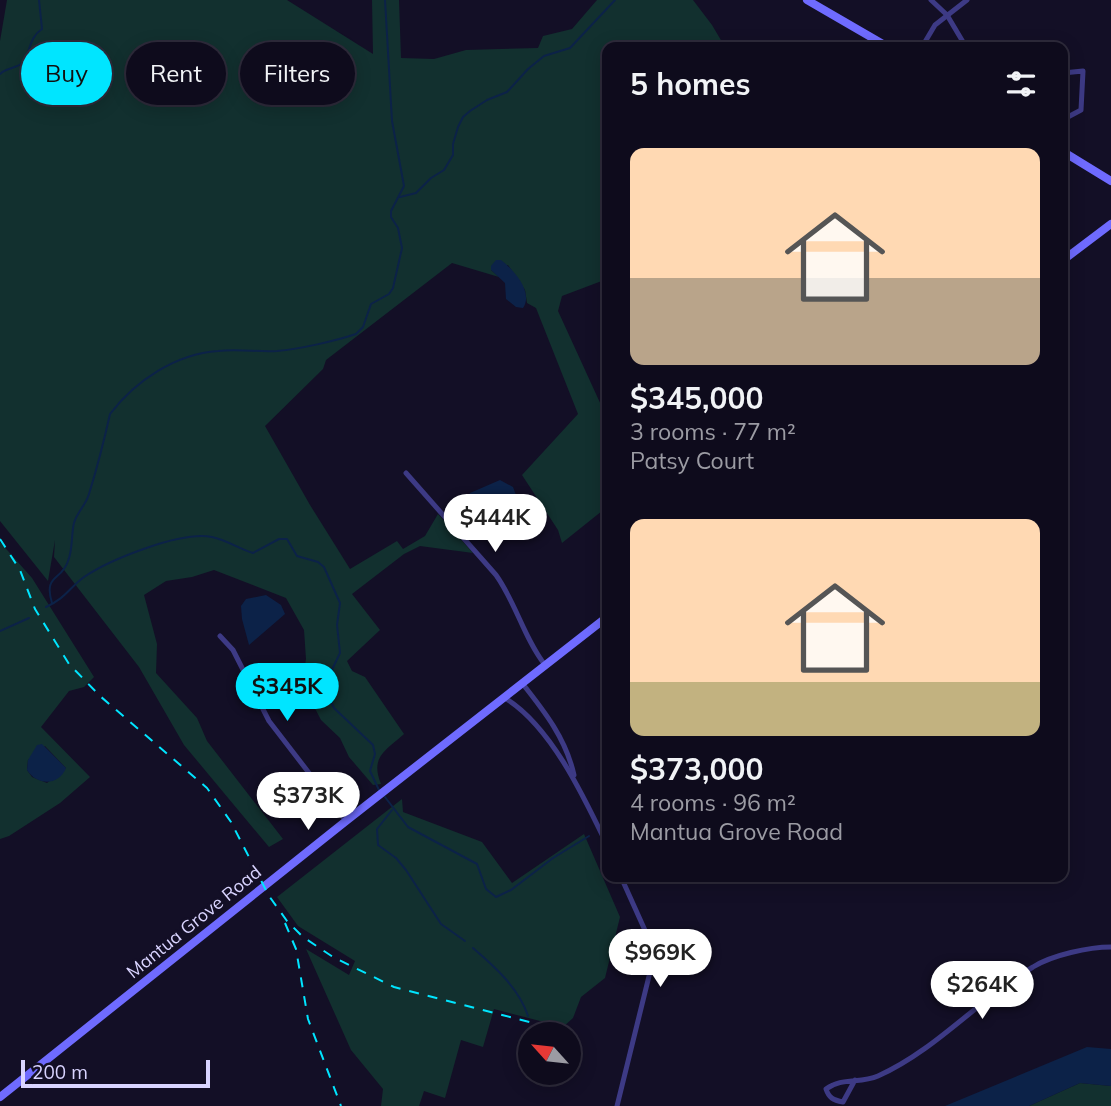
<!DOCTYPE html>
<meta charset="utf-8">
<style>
body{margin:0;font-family:Mulish,sans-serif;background:#1c1929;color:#f1f3f6;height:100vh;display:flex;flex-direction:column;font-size:26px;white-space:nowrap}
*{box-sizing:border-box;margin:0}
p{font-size:23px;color:#9b9ba3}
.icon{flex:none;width:38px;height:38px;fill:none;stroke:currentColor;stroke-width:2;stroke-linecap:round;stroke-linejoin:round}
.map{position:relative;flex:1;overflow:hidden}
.details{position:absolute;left:602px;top:42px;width:466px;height:840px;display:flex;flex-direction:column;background:#0e0b1c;border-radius:14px;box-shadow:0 4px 18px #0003,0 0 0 2px #2e2b3b}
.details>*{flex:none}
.banner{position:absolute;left:21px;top:42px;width:476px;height:63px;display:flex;gap:14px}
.needle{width:46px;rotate:297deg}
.buttons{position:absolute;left:518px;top:1022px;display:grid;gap:14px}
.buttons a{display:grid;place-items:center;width:63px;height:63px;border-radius:50%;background:#0e0b1c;box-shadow:0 4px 18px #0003,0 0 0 2px #2e2b3b;font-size:35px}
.scale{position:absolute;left:21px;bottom:18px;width:189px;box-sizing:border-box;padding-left:7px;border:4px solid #d9d4ff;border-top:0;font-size:19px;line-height:24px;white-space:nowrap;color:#d9d4ff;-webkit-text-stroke:5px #130f26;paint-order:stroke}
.price{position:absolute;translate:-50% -60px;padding:0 16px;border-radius:24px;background:#fff;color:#222;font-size:23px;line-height:46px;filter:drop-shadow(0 2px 4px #0008)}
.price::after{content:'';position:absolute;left:50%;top:42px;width:21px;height:16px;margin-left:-10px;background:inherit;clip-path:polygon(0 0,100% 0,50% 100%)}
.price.on{background:#00e5ff;color:#111}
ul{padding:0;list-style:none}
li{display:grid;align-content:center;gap:14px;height:371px;padding:0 28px}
li span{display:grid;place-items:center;height:217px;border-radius:14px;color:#555}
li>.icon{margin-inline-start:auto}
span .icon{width:126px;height:126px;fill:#fffc;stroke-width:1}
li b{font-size:30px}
h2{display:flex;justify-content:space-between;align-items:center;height:84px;padding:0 28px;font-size:30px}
.pill{padding:0 24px;border-radius:32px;background:#0e0b1c;box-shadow:0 4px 18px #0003,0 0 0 2px #2e2b3b;font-size:24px;line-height:63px}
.pill.on{background:#00e5ff;color:#111}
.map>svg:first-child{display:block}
.green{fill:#12302f;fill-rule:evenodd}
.water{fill:#0c2248}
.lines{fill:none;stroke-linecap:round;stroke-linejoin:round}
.stream{stroke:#0c2248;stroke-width:2}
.minor{stroke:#3d3a85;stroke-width:5}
.secondary{stroke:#6f6bff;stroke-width:8}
.rail{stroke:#00e5ff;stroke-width:2;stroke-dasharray:10 9;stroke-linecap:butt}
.labels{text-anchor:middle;stroke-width:5;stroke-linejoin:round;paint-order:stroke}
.street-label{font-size:18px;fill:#d9d4ff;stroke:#130f26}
</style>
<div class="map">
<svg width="1111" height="1106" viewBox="0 0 1111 1106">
<rect width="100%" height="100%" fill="#130f26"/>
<g class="green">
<path d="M7,0H287L373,54L372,0H399L401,58L434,59L466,50L538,48L543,36L572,29L597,0H693L712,25L725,47H607V279L562,296L558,311L607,418V510L602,511L562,543L558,530L522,475L578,414L536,308L527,303L525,290L508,265L491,270L499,277L452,263L326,360L323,369L265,426L310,505L350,569L397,541L403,549L425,536L438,514L473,553L420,546L404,554L352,594L380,630L347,661L352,671L365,677L404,734C385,751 370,757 381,784L373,785L349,757L340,738L321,720L302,683L306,659L304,630L286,598L214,570L192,577L166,581L144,595L157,644L156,673L197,718L207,741L283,839L269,847L184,745L139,667L54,557L55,540L48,581L0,521V41Z"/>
<path d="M0,542L32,578L94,677L84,687L69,691L41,727L90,777L60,803L9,836L0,839ZM45,746L66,768L47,783L32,777L27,770L28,760Z"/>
<polygon points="402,799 403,812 482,842 512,883 584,834 620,917 605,978 581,997 573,1018 563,1027 494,1009 483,1047 461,1040 445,1098 424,1091 419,1106 381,1106 383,1089 351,1050 306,949 349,975 355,961 298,926 277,897"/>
<polygon points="1080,1083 1111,1086 1111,1106 1029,1106"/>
</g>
<g class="water">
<path d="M496,260H501C513,269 534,292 523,308L516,307L506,299L505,283L491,270V266Z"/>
<polygon points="500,480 513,487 516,495 480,515 474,514 468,497 470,493"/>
<polygon points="266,595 281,605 285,614 249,645 242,619 241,606 246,599"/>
<path d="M42,744L66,768C59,786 37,786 27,770L28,760L37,745Z"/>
<polygon points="1087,1047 1111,1049 1111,1086 1080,1083 1029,1106 945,1106"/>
</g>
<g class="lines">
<g class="stream">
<path d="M0,74C6,68 14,69 21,64C31,54 28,38 42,29L39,0"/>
<polyline points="400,197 416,193 431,178 444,170 453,155 453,144 458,127 463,117 470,111 487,100 507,92 528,69 544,56 570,48 615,0"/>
<path d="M52,603C43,574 62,581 68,561C73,549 71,535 74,523C77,512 86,505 89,494C97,468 104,441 110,414C136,380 176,354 218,351C238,349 258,352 277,351C300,349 335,341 356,334L363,327L371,304L389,294L393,288L402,248L398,228L391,217V211L404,186L392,121L385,0"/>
<path d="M46,607C67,597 68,589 84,577C111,559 181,531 212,537C227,540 239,549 253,553L279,539H287L297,556L318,562L324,567L340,603L337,625L340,653L327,680L328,695L334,708L373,745L375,754L370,771L379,790"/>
<polyline points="0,631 29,618"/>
<polyline points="385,797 408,827 477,864 486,889 496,897 511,890 553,858 589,836"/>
<polyline points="392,810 377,829 378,845 396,858 406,870 441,924 465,941"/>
<path d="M473,948C494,966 519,988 528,1016"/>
</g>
<g class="minor">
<polyline points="931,0 947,15 966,47"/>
<polyline points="922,47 935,25 967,0"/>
<polygon points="1083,71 1081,110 1066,118 1063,73"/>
<path d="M406,473L496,575C516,603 524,638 545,665"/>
<polyline points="220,636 233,650 269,721 346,821"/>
<path d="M522,683C545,712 566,739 574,775"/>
<path d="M505,698C551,726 584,797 607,845"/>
<path d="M855,1080L843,1102C833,1100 829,1098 826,1089C842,1077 860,1084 878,1076C936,1050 979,999 1033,967C1052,955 1089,947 1111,947"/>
<polyline points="617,1106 651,968 648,937 621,877"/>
</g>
<g class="secondary">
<polyline points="807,0 888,47"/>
<polyline points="1062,151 1111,181"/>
<polyline points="1062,261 1111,224"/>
<polyline points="0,1097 346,821 607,617"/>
</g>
<g class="rail">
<polyline points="0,539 20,570 35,609 69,664 100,696 207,788 231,822 269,896 287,921 303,937 333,957 394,987 545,1026"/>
<polyline points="285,923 296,949 308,1019 341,1106"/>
</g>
</g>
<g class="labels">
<g class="street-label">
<text transform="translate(194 922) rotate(-39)" y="6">Mantua Grove Road</text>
</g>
</g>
</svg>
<div class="buttons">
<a><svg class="needle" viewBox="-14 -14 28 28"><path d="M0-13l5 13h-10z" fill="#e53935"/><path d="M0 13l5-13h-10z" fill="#9b9ba3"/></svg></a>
</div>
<div class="scale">200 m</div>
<b class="price" style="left:495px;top:554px">$444K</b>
<b class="price on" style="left:287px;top:723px">$345K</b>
<b class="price" style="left:308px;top:832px">$373K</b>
<b class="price" style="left:660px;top:989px">$969K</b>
<b class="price" style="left:982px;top:1021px">$264K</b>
<div class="banner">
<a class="pill on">Buy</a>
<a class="pill">Rent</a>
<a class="pill">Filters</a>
</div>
<section class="details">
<h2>5 homes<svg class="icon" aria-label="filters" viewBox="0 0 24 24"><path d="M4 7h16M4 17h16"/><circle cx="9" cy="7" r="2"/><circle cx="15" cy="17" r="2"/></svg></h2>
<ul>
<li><span style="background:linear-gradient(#ffd9b3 60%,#b9a48a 0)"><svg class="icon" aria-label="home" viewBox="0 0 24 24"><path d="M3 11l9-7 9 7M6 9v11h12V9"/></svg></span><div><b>$345,000</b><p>3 rooms · 77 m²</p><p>Patsy Court</p></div></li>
<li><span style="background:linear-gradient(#ffd9b3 75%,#c2b280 0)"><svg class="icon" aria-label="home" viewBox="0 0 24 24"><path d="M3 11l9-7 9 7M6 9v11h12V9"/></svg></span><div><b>$373,000</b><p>4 rooms · 96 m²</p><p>Mantua Grove Road</p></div></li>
</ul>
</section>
</div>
